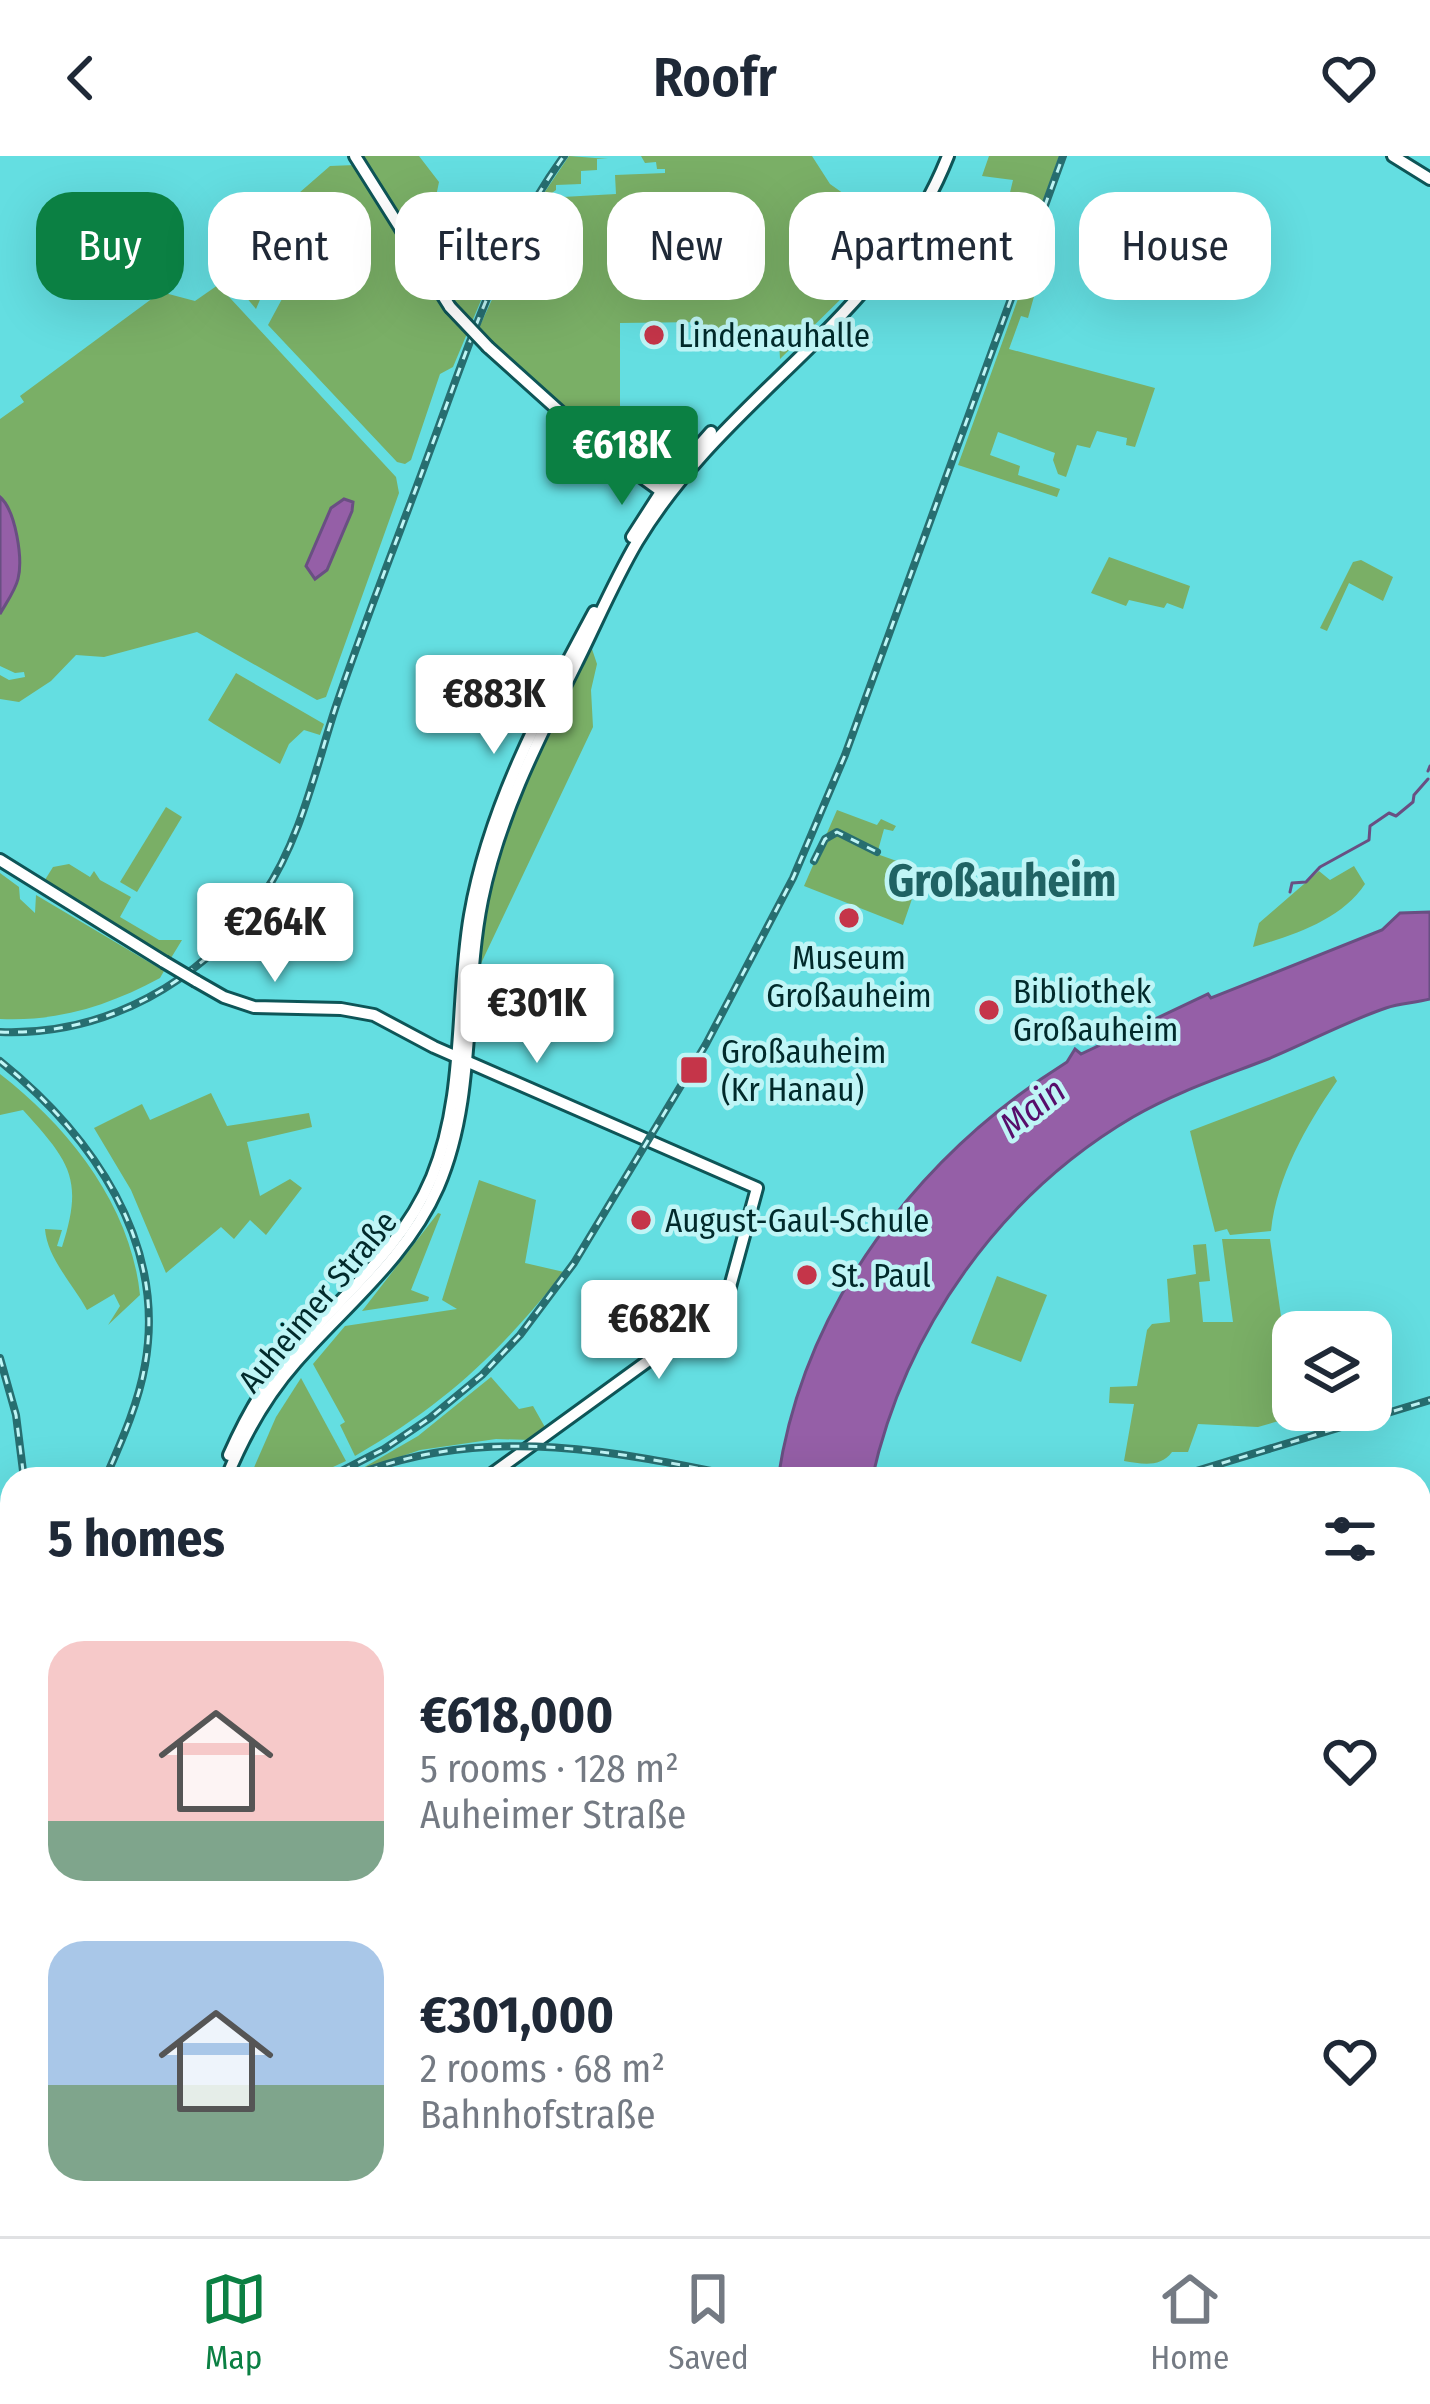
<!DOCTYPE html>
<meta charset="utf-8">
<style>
body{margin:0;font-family:"Fira Sans Condensed",sans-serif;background:#f2f2f3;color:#1f2937;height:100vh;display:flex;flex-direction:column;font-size:45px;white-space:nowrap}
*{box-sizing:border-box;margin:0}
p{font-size:39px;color:#747a83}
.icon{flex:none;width:66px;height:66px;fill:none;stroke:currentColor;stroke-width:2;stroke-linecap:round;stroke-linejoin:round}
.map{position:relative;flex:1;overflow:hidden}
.sheet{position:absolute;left:0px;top:1311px;width:1431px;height:771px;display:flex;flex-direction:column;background:#fff;border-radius:36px 36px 0 0;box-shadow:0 12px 48px #0002}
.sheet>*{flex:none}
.guide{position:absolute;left:36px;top:36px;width:1359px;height:108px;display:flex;gap:24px}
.buttons{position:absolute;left:1272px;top:1155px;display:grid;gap:24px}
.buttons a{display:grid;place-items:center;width:120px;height:120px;border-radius:24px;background:#fff;box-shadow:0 12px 48px #0002;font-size:60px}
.price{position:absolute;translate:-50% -102px;padding:0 27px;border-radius:12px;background:#fff;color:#222;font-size:39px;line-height:78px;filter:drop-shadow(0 3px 6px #0008)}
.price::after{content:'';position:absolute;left:50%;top:72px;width:36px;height:27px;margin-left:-18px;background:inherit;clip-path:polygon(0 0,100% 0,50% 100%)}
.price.on{background:#0b8043;color:#fff}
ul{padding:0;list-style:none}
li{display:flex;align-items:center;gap:36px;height:300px;padding:0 48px}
li span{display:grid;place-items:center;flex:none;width:336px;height:240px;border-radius:36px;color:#555}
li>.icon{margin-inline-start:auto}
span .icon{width:144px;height:144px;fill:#fffc;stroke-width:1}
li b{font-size:51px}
h2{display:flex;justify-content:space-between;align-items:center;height:144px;padding:0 48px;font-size:51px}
.tag{padding:0 42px;border-radius:36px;background:#fff;box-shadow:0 12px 48px #0002;font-size:42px;line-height:108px}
.tag.on{background:#0b8043;color:#fff}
header{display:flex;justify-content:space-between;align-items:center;height:156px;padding:0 48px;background:#fff;font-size:54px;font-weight:600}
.tabs{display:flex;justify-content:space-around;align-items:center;height:168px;border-top:3px solid #e0e1e3;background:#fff;font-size:33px;color:#747a83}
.tabs a{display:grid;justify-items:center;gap:6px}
.tabs .on{color:#0b8043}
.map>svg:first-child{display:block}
.green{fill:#7aaf66}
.water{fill:#955fa7;stroke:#694f82;stroke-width:3}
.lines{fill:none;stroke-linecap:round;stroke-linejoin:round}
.stream{stroke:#694f82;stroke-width:3}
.secondary-casing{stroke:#0e5557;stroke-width:16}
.highway-casing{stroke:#fff;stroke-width:21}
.secondary{stroke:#fff;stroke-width:10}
.highway{stroke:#cea25d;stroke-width:15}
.rail-casing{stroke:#276e70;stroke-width:8}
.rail{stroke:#bff5f6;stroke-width:3;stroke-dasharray:9;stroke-linecap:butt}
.secondary-bridge-casing{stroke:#0e5557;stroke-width:16;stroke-linecap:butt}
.highway-bridge-casing{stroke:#fff;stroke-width:21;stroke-linecap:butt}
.secondary-bridge{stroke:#fff;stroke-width:10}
.highway-bridge{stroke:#cea25d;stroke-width:15}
.poi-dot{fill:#c53549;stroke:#bff5f6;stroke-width:4.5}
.labels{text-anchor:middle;stroke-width:9;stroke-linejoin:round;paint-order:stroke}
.poi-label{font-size:33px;fill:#012a2b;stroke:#bff5f6;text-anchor:start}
.street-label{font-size:33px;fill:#012a2b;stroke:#bff5f6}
.water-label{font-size:36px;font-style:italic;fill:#570e6b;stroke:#bff5f6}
.district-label{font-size:45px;font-weight:bold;fill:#206364;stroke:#bff5f6}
</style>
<header><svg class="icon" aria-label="back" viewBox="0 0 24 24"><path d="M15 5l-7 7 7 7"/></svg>Roofr<svg class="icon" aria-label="heart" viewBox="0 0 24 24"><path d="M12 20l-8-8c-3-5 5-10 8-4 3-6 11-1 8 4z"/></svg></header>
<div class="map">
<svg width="1430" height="2080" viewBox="0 0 1430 2080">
<rect width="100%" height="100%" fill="#64dee1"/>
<g class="green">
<polygon points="357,0 419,0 439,26 425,94 449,123 471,110 492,118 453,211 440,218 411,304 405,308 397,306 268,169 303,104 293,100 274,111 256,153 229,121 219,98 235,84 241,96 268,64 330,10 355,9"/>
<polygon points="569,0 608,3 597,3 597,14 581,15 581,28 556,29 556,34 545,42 616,38 615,19 665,17 665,13 657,13 656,6 645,7 641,0 812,0 830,28 892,72 849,135 780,203 779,185 702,185 701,166 620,167 620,269 611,282 588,273 478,174 534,52"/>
<polygon points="989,0 1059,0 1030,81 1001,74 1013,24 982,20"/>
<polygon points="1045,68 1052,76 1028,162 1021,160 1009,193 1155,232 1135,291 1126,289 1127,282 1097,275 1090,292 1077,289 1066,321 1058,318 1053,304 1055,297 998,276 990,299 1020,310 1018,319 1060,333 1057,341 958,309"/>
<polygon points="218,129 396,321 399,337 326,541 317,544 197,476 104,501 76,499 51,525 19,546 0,543 0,519 9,524 25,521 24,516 15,517 0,510 0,458 14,433 17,395 15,367 0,341 0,263 24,246 20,240 161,136 195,145"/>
<polygon points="1109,401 1190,430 1183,453 1167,447 1164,452 1129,444 1126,450 1091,437"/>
<polygon points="1361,404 1393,421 1383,445 1349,427 1327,475 1320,472 1353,406"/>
<path d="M590,487L597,508L591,534L593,571L476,818C490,688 533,602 590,487Z"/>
<polygon points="236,517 324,568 320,579 304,574 289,588 280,608 214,568 208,564"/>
<polygon points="166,651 182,661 137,736 120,726"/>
<polygon points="837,654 877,669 881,663 896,670 893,675 884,673 877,698 922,714 903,769 804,730"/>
<polygon points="69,708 90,721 94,715 100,724 131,741 120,761 159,784 182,784 171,802 43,727 53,711"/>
<path d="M1354,710L1365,728C1341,764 1294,779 1253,791L1259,767L1319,715L1330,724Z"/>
<path d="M0,717L19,731L20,743L35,757L36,739L164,815L160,822C110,849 58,866 0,863Z"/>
<path d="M0,918C69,971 131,1050 140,1139L108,1169L120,1150L114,1138L87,1154C73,1128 47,1102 45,1073L62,1074L57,1090L62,1091C84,1023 70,1006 23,954L0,959Z"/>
<path d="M1334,920L1337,925C1306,970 1277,1020 1271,1075L1230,1079L1227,1073L1215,1076L1190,975Z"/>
<polygon points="211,937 227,970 309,957 312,971 247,986 260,1040 290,1023 302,1032 266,1079 250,1064 234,1083 221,1071 166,1117 131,1034 94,972 142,948 150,964"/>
<path d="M479,1024L536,1044L525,1107L564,1116C498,1198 447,1247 355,1300L340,1269L345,1266L313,1208L345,1170L457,1153L442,1144Z"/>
<polygon points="438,1057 441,1058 411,1134 429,1141 428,1145 362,1155"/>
<path d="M1222,1083H1270L1281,1160L1282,1264L1258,1271L1198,1268L1188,1296H1172C1160,1312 1142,1308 1124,1305L1134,1248L1109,1247L1110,1231L1137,1230L1147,1174L1152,1168L1170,1166L1167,1123L1196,1118L1193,1089L1206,1088L1210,1125L1199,1126L1203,1166H1233Z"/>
<polygon points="997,1120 1047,1139 1021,1206 971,1187"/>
<polygon points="491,1221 519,1253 533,1250 546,1273 531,1284 496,1283 420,1294 356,1316 418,1280"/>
<polygon points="301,1222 346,1305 307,1323 249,1323 276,1261"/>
</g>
<g class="water">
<path d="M0,341C16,355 23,403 18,423C15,435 6,447 0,458Z"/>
<polygon points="344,343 353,346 352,355 327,414 315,423 306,410 331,352"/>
<path d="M1430,756V843C1415,847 1400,847 1386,852C1345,866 1307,887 1268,903C1222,921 1176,936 1133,961C1000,1039 905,1174 872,1323H778C804,1147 919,999 1067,906L1075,893L1081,898L1208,838L1211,842L1382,774L1400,757Z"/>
</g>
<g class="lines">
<g class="stream">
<polyline points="1428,615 1430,610"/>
<polyline points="1290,736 1292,727 1306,726 1320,711 1369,684 1370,670 1389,657 1396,660 1413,646 1414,639 1428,623"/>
</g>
<defs>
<g id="secondary">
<polyline points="355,0 450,151"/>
<polyline points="1393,0 1430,23"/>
<polyline points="488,191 597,289 665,338"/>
<polyline points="632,381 668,325 711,276"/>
<polyline points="0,704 164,806"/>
<polyline points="196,825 224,841 254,851 341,853 374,859 434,891 757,1032 725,1149 485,1323"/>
<path d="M229,1299C244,1265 261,1233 285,1205C336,1144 401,1096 432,1021C466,938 455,846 470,759C489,650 542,553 594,456"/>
<path d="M226,1323C243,1281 266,1240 296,1206C346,1149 407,1102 438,1031C477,941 463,838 482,744C499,660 538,584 576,508C596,468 614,425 637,386C727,236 882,167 948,0"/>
<polyline points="0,1811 12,1784"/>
<polyline points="1,1824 7,1845"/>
<polyline points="1419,1826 1430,1801"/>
<polyline points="0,1849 12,1855"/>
<polyline points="1318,2080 1322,2070"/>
</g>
<polyline id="highway" points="956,2070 973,2080"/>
</defs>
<use href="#secondary" class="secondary-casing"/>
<use href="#highway" class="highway-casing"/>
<use href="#secondary" class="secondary"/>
<use href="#highway" class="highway"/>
<defs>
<g id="rail">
<polyline points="814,705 825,683 837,676 877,696"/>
<path d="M0,876C106,880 202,826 263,739C300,685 315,615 335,553C365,464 400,377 432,289C469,189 501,86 564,0"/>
<path d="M0,905C92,979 167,1086 145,1209C138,1249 121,1286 105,1323"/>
<polyline points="0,1202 16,1259 24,1323"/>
<path d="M369,1314C496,1269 624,1297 751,1323"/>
<polyline points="326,1323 384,1293 430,1262 482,1219 520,1179 574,1107 706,888 793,722 845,599 1063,0"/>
<polyline points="1170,1323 1430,1244"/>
<polyline points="0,1493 12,1448"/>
<polyline points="0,1555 12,1527"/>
<polyline points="0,1670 12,1644"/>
</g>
</defs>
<use href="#rail" class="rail-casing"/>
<use href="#rail" class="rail"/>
<defs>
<g id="secondary-bridge">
<polyline points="450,151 488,191"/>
<polyline points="164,806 196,825"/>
</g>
<polyline id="highway-bridge" points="0,1486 12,1498"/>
</defs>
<use href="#secondary-bridge" class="secondary-bridge-casing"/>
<use href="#highway-bridge" class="highway-bridge-casing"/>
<use href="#secondary-bridge" class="secondary-bridge"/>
<use href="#highway-bridge" class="highway-bridge"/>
</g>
<g class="poi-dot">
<circle cx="654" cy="179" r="12"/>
<circle cx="849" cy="762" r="12"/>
<circle cx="989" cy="854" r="12"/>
<rect x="679" y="899" width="30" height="30" rx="6"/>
<circle cx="641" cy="1064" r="12"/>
<circle cx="807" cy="1119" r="12"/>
</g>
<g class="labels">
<g class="poi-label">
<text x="678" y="191">Lindenauhalle</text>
<text x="849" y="813" text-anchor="middle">Museum<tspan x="849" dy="38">Großauheim</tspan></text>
<text x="1013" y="847">Bibliothek<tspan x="1013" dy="38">Großauheim</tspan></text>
<text x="721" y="907">Großauheim<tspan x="721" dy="38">(Kr Hanau)</tspan></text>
<text x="665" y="1076">August-Gaul-Schule</text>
<text x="831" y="1131">St. Paul</text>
</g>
<g class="street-label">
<text transform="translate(317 1145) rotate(-50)" y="12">Auheimer Straße</text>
</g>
<g class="water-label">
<text transform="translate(1032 951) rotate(-38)" y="13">Main</text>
</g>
<g class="district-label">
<text x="1002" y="740">Großauheim</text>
</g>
</g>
</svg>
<div class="buttons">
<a><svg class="icon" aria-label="layers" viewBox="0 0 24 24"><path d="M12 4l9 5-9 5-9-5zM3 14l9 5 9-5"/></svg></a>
</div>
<b class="price on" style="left:622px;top:352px">€618K</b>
<b class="price" style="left:494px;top:601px">€883K</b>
<b class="price" style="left:275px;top:829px">€264K</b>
<b class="price" style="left:537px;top:910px">€301K</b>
<b class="price" style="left:659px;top:1226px">€682K</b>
<div class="guide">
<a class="tag on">Buy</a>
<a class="tag">Rent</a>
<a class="tag">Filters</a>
<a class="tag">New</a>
<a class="tag">Apartment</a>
<a class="tag">House</a>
</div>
<section class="sheet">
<h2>5 homes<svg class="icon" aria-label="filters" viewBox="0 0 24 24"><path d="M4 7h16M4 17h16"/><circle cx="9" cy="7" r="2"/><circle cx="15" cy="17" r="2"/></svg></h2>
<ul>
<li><span style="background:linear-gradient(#f6c9c9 75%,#7fa58c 0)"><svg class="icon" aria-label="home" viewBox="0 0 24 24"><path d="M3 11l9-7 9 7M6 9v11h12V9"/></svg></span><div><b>€618,000</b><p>5 rooms · 128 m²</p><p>Auheimer Straße</p></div><svg class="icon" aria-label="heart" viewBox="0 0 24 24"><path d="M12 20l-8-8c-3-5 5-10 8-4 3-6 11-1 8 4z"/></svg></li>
<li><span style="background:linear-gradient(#a9c7e8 60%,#7fa58c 0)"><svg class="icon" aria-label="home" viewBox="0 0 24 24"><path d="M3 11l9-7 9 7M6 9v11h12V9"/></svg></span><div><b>€301,000</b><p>2 rooms · 68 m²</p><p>Bahnhofstraße</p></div><svg class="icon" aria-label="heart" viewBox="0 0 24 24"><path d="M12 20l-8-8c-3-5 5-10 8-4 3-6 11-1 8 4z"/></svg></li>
</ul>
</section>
</div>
<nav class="tabs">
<a class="on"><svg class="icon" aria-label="map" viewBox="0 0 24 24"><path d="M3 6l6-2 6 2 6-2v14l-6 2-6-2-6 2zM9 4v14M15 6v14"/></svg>Map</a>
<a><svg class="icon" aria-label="saved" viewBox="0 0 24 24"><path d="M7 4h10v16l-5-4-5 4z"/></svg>Saved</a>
<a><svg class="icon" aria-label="home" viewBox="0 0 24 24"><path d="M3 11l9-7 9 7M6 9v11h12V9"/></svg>Home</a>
</nav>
